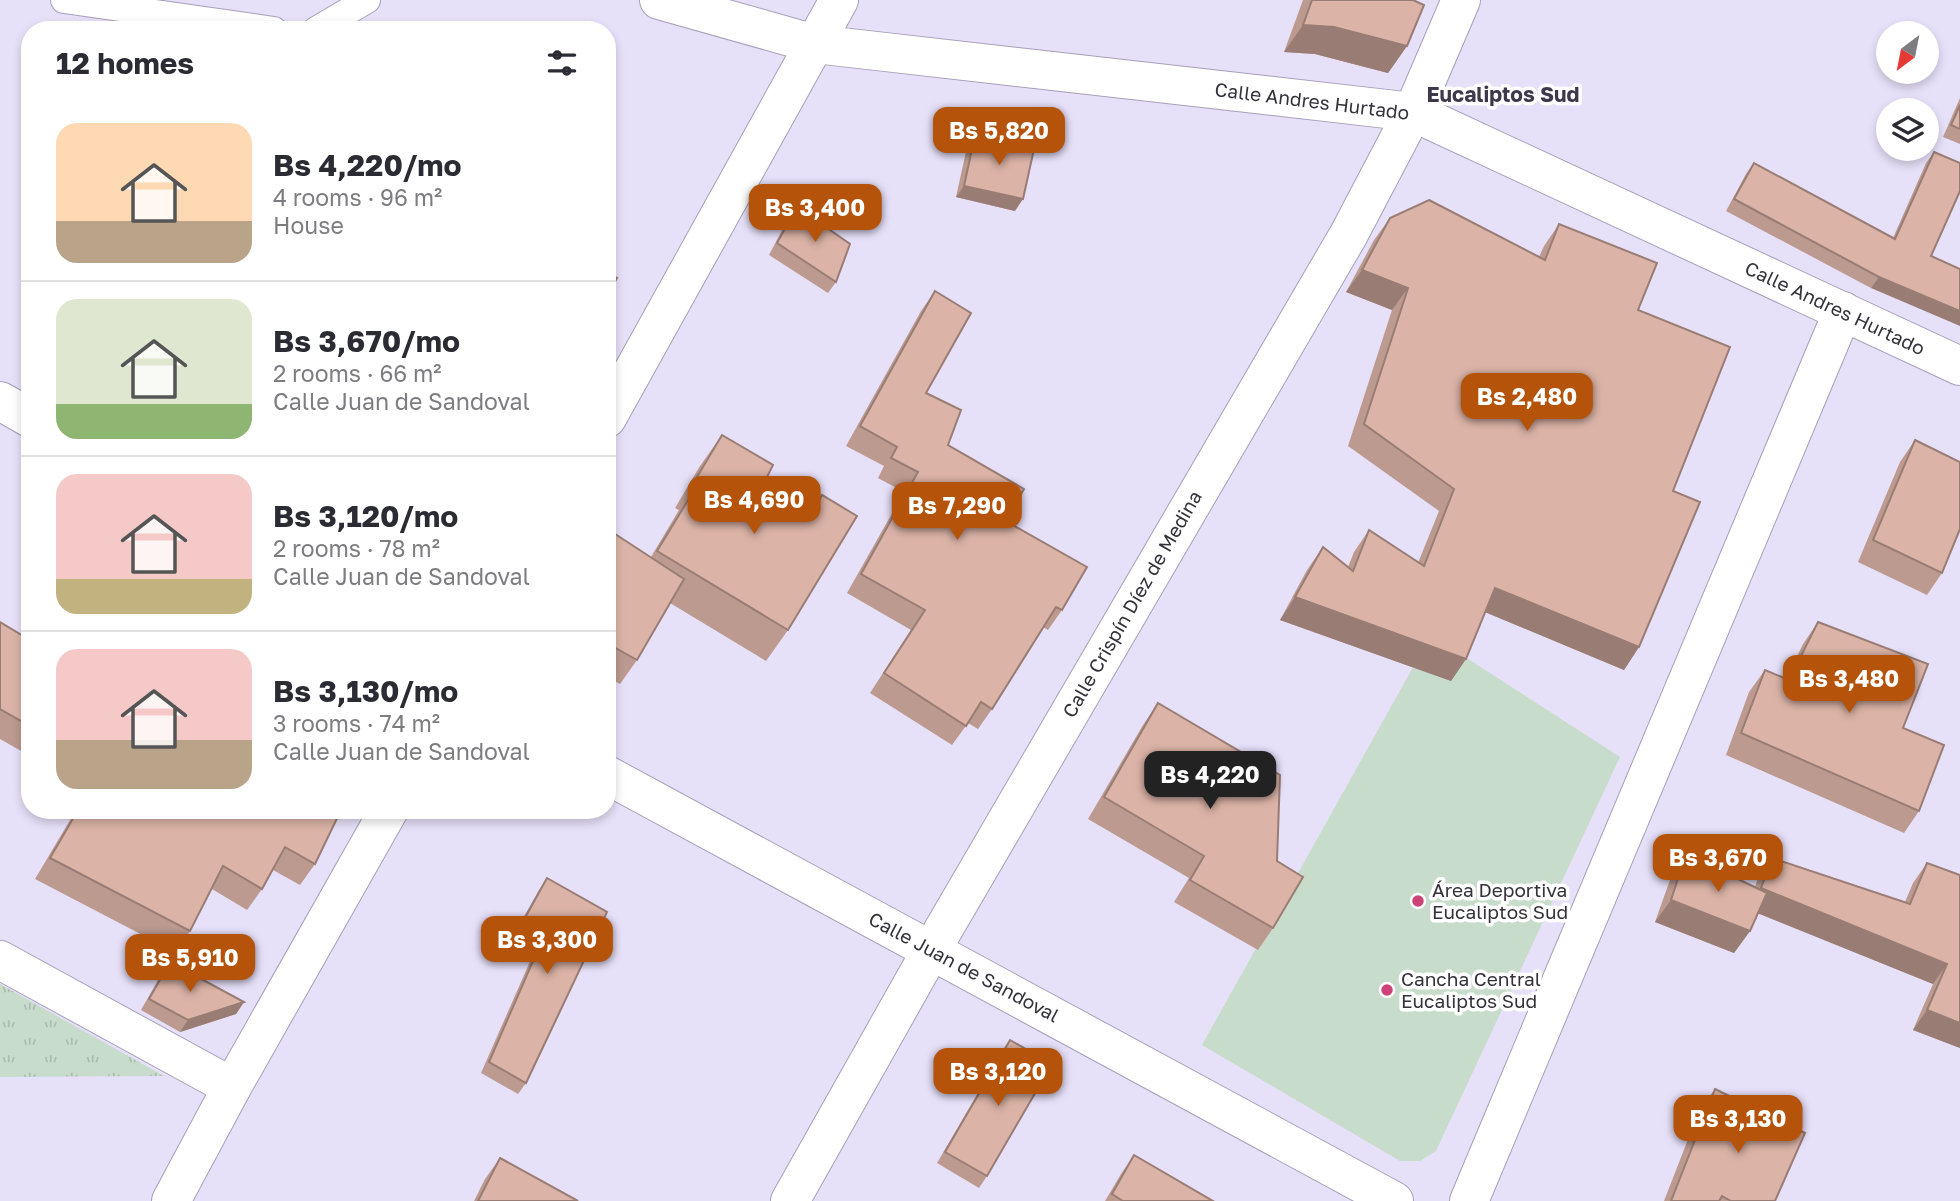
<!DOCTYPE html>
<meta charset="utf-8">
<style>
body{margin:0;font-family:"Golos Text",sans-serif;background:#f7f7f7;color:#2b2b33;height:100vh;display:flex;flex-direction:column;font-size:26px;white-space:nowrap}
*{box-sizing:border-box;margin:0}
p{font-size:23px;color:#7c7c81}
.icon{flex:none;width:38px;height:38px;fill:none;stroke:currentColor;stroke-width:2;stroke-linecap:round;stroke-linejoin:round}
.map{position:relative;flex:1;overflow:hidden}
.sheet{position:absolute;left:21px;top:21px;width:595px;height:798px;display:flex;flex-direction:column;background:#fff;border-radius:28px;box-shadow:0 4px 10px #0003}
.sheet>*{flex:none}
.needle{width:46px;rotate:212deg}
.buttons{position:absolute;left:1876px;top:21px;display:grid;gap:14px}
.buttons a{display:grid;place-items:center;width:63px;height:63px;border-radius:50%;background:#fff;box-shadow:0 4px 10px #0003;font-size:35px}
.price{position:absolute;translate:-50% -60px;padding:0 16px;border-radius:14px;background:#b45309;color:#fff;font-size:23px;line-height:46px;filter:drop-shadow(0 2px 4px #0008)}
.price::after{content:'';position:absolute;left:50%;top:42px;width:21px;height:16px;margin-left:-10px;background:inherit;clip-path:polygon(0 0,100% 0,50% 100%)}
.price.current{background:#222;color:#fff}
ul{padding:0;list-style:none}
li{display:flex;align-items:center;gap:21px;height:175px;padding:0 35px}
li+li{border-top:2px solid #e1e1e2}
li span{display:grid;place-items:center;flex:none;width:196px;height:140px;border-radius:21px;color:#555}
li>.icon{margin-inline-start:auto}
span .icon{width:84px;height:84px;fill:#fffc;stroke-width:1}
li b{font-size:30px}
h2{display:flex;justify-content:space-between;align-items:center;height:84px;padding:0 35px;font-size:30px}
.map>svg:first-child{display:block}
.park{fill:url(#park-tufts)}
.pitch{fill:#c8dccc}
.lines{fill:none;stroke-linecap:round;stroke-linejoin:round}
.service-casing{stroke:#a69fb7;stroke-width:28}
.minor-casing{stroke:#a69fb7;stroke-width:40}
.tertiary-casing{stroke:#a69fb7;stroke-width:40}
.service{stroke:#fff;stroke-width:26}
.minor{stroke:#fff;stroke-width:38}
.tertiary{stroke:#fff;stroke-width:38}
.wall{fill:#bc9a90}
.shaded-wall{fill:#997d75}
.building{fill:#dbb3a7;stroke:#997d75;stroke-width:2}
.poi-dot{fill:#ce4377;stroke:#fff;stroke-width:2.5}
.labels{text-anchor:middle;stroke-width:7;stroke-linejoin:round;paint-order:stroke}
.street-label{font-size:19px;fill:#34313b;stroke:#fff}
.poi-label{font-size:19px;fill:#34313b;stroke:#fff;text-anchor:start}
.neighbourhood-label{font-size:21px;font-weight:bold;fill:#3e384c;stroke:#fff}
</style>
<div class="map">
<svg width="1960" height="1201" viewBox="0 0 1960 1201">
<defs>
<pattern id="park-tufts" width="24" height="20" patternUnits="userSpaceOnUse" patternTransform="scale(1.75)"><rect width="24" height="20" fill="#c8dccc"/><path d="M3 7l-1-3M5 7V3M7 7l1-3M15 17l-1-3M17 17v-4M19 17l1-3" fill="none" stroke="#acbdb0"/></pattern>
</defs>
<rect width="100%" height="100%" fill="#e7e0f9"/>
<polygon class="park" points="0,984 164,1076 0,1077"/>
<polygon class="pitch" points="1431,635 1620,757 1436,1151 1420,1161 1400,1161 1202,1045"/>
<g class="lines">
<defs>
<g id="service">
<polyline points="64,0 274,30"/>
<polyline points="316,30 367,0"/>
</g>
<g id="minor">
<polyline points="659,0 815,44 1413,112 1960,366"/>
<polyline points="0,401 30,418"/>
<polyline points="607,775 1394,1201"/>
<polyline points="0,960 232,1087"/>
<polyline points="790,1201 932,949 1349,234 1413,112 1461,0"/>
<polyline points="1469,1201 1843,311"/>
</g>
<g id="tertiary">
<polyline points="607,418 839,0"/>
<polyline points="171,1201 232,1087 389,810"/>
</g>
</defs>
<use href="#service" class="service-casing"/>
<use href="#minor" class="minor-casing"/>
<use href="#tertiary" class="tertiary-casing"/>
<use href="#service" class="service"/>
<use href="#minor" class="minor"/>
<use href="#tertiary" class="tertiary"/>
</g>
<g class="wall">
<polygon points="1303,0 1413,0 1407,46 1388,73 1315,54 1284,52"/>
<polygon points="1960,98 1960,144 1943,137"/>
<polygon points="975,135 1015,211 956,197 967,147"/>
<polygon points="1934,152 1931,256 1871,288 1726,211 1746,174 1754,163 1893,238 1926,163"/>
<polygon points="797,207 836,282 828,293 769,255 788,219"/>
<polygon points="1390,218 1539,257 1544,246 1559,224 1638,310 1673,491 1639,647 1624,670 1485,612 1466,659 1451,681 1280,620 1307,570 1323,547 1348,567 1354,552 1369,530 1418,563 1439,511 1348,446 1392,310 1346,292 1374,240"/>
<polygon points="935,291 926,393 948,445 1005,521 1062,610 1048,630 1043,627 992,709 978,729 968,723 952,745 870,693 911,630 847,593 904,492 878,478 884,466 846,446 921,311"/>
<polygon points="722,435 762,487 810,512 822,495 788,630 766,661 670,603 637,660 620,684 607,677 607,532 651,557 679,510 675,508 700,466"/>
<polygon points="1915,440 1942,573 1927,595 1858,562 1900,462"/>
<polygon points="0,622 30,640 30,756 0,739"/>
<polygon points="1818,622 1903,728 1919,811 1904,833 1726,755 1749,692 1765,670 1786,679 1803,644"/>
<polygon points="1158,703 1273,928 1258,950 1174,902 1189,878 1088,819 1143,725"/>
<polygon points="76,810 341,810 315,864 300,885 273,870 262,889 247,910 212,889 190,931 175,952 35,879"/>
<polygon points="1686,854 1755,887 1758,878 1772,858 1905,902 1913,883 1927,863 1960,875 1960,1048 1913,1030 1933,984 1758,913 1750,931 1734,953 1655,922 1671,877"/>
<polygon points="547,878 607,912 526,1083 518,1094 481,1073 539,941 518,927 539,890"/>
<polygon points="170,962 244,1002 236,1014 180,1032 141,1010 162,973"/>
<polygon points="1010,1040 987,1176 979,1188 937,1163 1002,1052"/>
<polygon points="1715,1089 1775,1201 1664,1201 1699,1111"/>
<polygon points="1134,1155 1213,1201 1105,1201 1121,1174"/>
<polygon points="500,1158 578,1201 474,1201 485,1179"/>
</g>
<g class="shaded-wall">
<polygon points="1303,25 1334,27 1407,46 1388,73 1315,54 1284,52"/>
<polygon points="964,186 1023,199 1015,211 956,197"/>
<polygon points="1362,270 1408,288 1392,310 1346,292"/>
<polygon points="1879,277 1960,311 1960,326 1871,288"/>
<polygon points="1495,588 1639,647 1624,670 1480,610"/>
<polygon points="1295,597 1466,659 1451,681 1280,620"/>
<polygon points="1761,888 1947,964 1933,984 1747,909"/>
<polygon points="1671,900 1750,931 1734,953 1655,922"/>
<polygon points="244,1002 236,1014 180,1032 188,1020"/>
<polygon points="1927,1010 1960,1023 1960,1048 1913,1030"/>
</g>
<g class="building">
<polygon points="1312,0 1413,0 1424,5 1407,46 1334,27 1303,25"/>
<polygon points="1960,105 1960,129 1951,125"/>
<polygon points="975,135 1034,149 1023,199 964,186"/>
<polygon points="1934,152 1960,163 1960,191 1931,256 1960,269 1960,311 1879,277 1734,199 1754,163 1895,239"/>
<polygon points="1429,200 1545,260 1559,224 1657,263 1638,310 1730,347 1673,491 1700,502 1639,647 1495,588 1466,659 1295,597 1323,547 1353,571 1369,530 1424,566 1454,489 1364,424 1408,288 1362,270 1390,218"/>
<polygon points="797,207 850,244 836,282 777,243"/>
<polygon points="607,273 617,278 607,296"/>
<polygon points="935,291 971,313 926,393 961,410 948,445 1024,489 1006,520 972,502 1087,567 1062,610 1056,607 992,709 981,702 966,726 884,673 925,610 861,574 918,472 891,458 897,447 860,426"/>
<polygon points="722,435 773,465 762,487 812,513 822,495 857,516 788,630 657,551 701,479 697,477"/>
<polygon points="1915,440 1960,462 1960,529 1942,573 1873,540"/>
<polygon points="609,530 684,579 637,660 612,646 607,654 607,532"/>
<polygon points="0,622 30,640 30,726 0,709"/>
<polygon points="1818,622 1928,664 1903,728 1944,745 1919,811 1741,733 1765,670 1789,680"/>
<polygon points="1158,703 1280,775 1277,861 1303,877 1273,928 1190,880 1204,856 1104,797"/>
<polygon points="78,810 341,810 315,864 285,847 262,889 223,866 190,931 50,858"/>
<polygon points="1686,854 1767,893 1750,931 1671,900"/>
<polygon points="1772,858 1910,904 1927,863 1960,875 1960,1023 1927,1010 1947,964 1761,888"/>
<polygon points="547,878 607,912 526,1083 489,1062 547,929 526,916"/>
<polygon points="170,962 244,1002 188,1020 149,999"/>
<polygon points="1010,1040 1052,1064 987,1176 945,1152"/>
<polygon points="1715,1089 1805,1133 1775,1201 1731,1201 1722,1196 1719,1201 1671,1201"/>
<polygon points="1134,1155 1213,1201 1123,1201 1112,1194"/>
<polygon points="500,1158 578,1201 478,1201"/>
</g>
<g class="poi-dot">
<circle cx="1418" cy="901" r="7"/>
<circle cx="1387" cy="990" r="7"/>
</g>
<g class="labels">
<g class="street-label">
<text transform="translate(1312 101) rotate(7)" y="7">Calle Andres Hurtado</text>
<text transform="translate(1835 308) rotate(25)" y="7">Calle Andres Hurtado</text>
<text transform="translate(1132 604) rotate(-60)" y="7">Calle Crispín Díez de Medina</text>
<text transform="translate(964 967) rotate(28)" y="7">Calle Juan de Sandoval</text>
</g>
<g class="poi-label">
<text x="1432" y="897">Área Deportiva<tspan x="1432" dy="22">Eucaliptos Sud</tspan></text>
<text x="1401" y="986">Cancha Central<tspan x="1401" dy="22">Eucaliptos Sud</tspan></text>
</g>
<g class="neighbourhood-label">
<text x="1503" y="102">Eucaliptos Sud</text>
</g>
</g>
</svg>
<div class="buttons">
<a><svg class="needle" viewBox="-14 -14 28 28"><path d="M0-13l5 13h-10z" fill="#e53935"/><path d="M0 13l5-13h-10z" fill="#7c7c81"/></svg></a>
<a><svg class="icon" aria-label="layers" viewBox="0 0 24 24"><path d="M12 4l9 5-9 5-9-5zM3 14l9 5 9-5"/></svg></a>
</div>
<b class="price" style="left:999px;top:167px">Bs 5,820</b>
<b class="price" style="left:815px;top:244px">Bs 3,400</b>
<b class="price" style="left:1527px;top:433px">Bs 2,480</b>
<b class="price" style="left:754px;top:536px">Bs 4,690</b>
<b class="price" style="left:957px;top:542px">Bs 7,290</b>
<b class="price" style="left:1849px;top:715px">Bs 3,480</b>
<b class="price current" style="left:1210px;top:811px">Bs 4,220</b>
<b class="price" style="left:1718px;top:894px">Bs 3,670</b>
<b class="price" style="left:547px;top:976px">Bs 3,300</b>
<b class="price" style="left:190px;top:994px">Bs 5,910</b>
<b class="price" style="left:998px;top:1108px">Bs 3,120</b>
<b class="price" style="left:1738px;top:1155px">Bs 3,130</b>
<section class="sheet">
<h2>12 homes<svg class="icon" aria-label="filters" viewBox="0 0 24 24"><path d="M4 7h16M4 17h16"/><circle cx="9" cy="7" r="2"/><circle cx="15" cy="17" r="2"/></svg></h2>
<ul>
<li><span style="background:linear-gradient(#ffd9b3 70%,#b9a48a 0)"><svg class="icon" aria-label="home" viewBox="0 0 24 24"><path d="M3 11l9-7 9 7M6 9v11h12V9"/></svg></span><div><b>Bs 4,220/mo</b><p>4 rooms · 96 m²</p><p>House</p></div></li>
<li><span style="background:linear-gradient(#dfe7d0 75%,#8fb573 0)"><svg class="icon" aria-label="home" viewBox="0 0 24 24"><path d="M3 11l9-7 9 7M6 9v11h12V9"/></svg></span><div><b>Bs 3,670/mo</b><p>2 rooms · 66 m²</p><p>Calle Juan de Sandoval</p></div></li>
<li><span style="background:linear-gradient(#f6c9c9 75%,#c2b280 0)"><svg class="icon" aria-label="home" viewBox="0 0 24 24"><path d="M3 11l9-7 9 7M6 9v11h12V9"/></svg></span><div><b>Bs 3,120/mo</b><p>2 rooms · 78 m²</p><p>Calle Juan de Sandoval</p></div></li>
<li><span style="background:linear-gradient(#f6c9c9 65%,#b9a48a 0)"><svg class="icon" aria-label="home" viewBox="0 0 24 24"><path d="M3 11l9-7 9 7M6 9v11h12V9"/></svg></span><div><b>Bs 3,130/mo</b><p>3 rooms · 74 m²</p><p>Calle Juan de Sandoval</p></div></li>
</ul>
</section>
</div>
